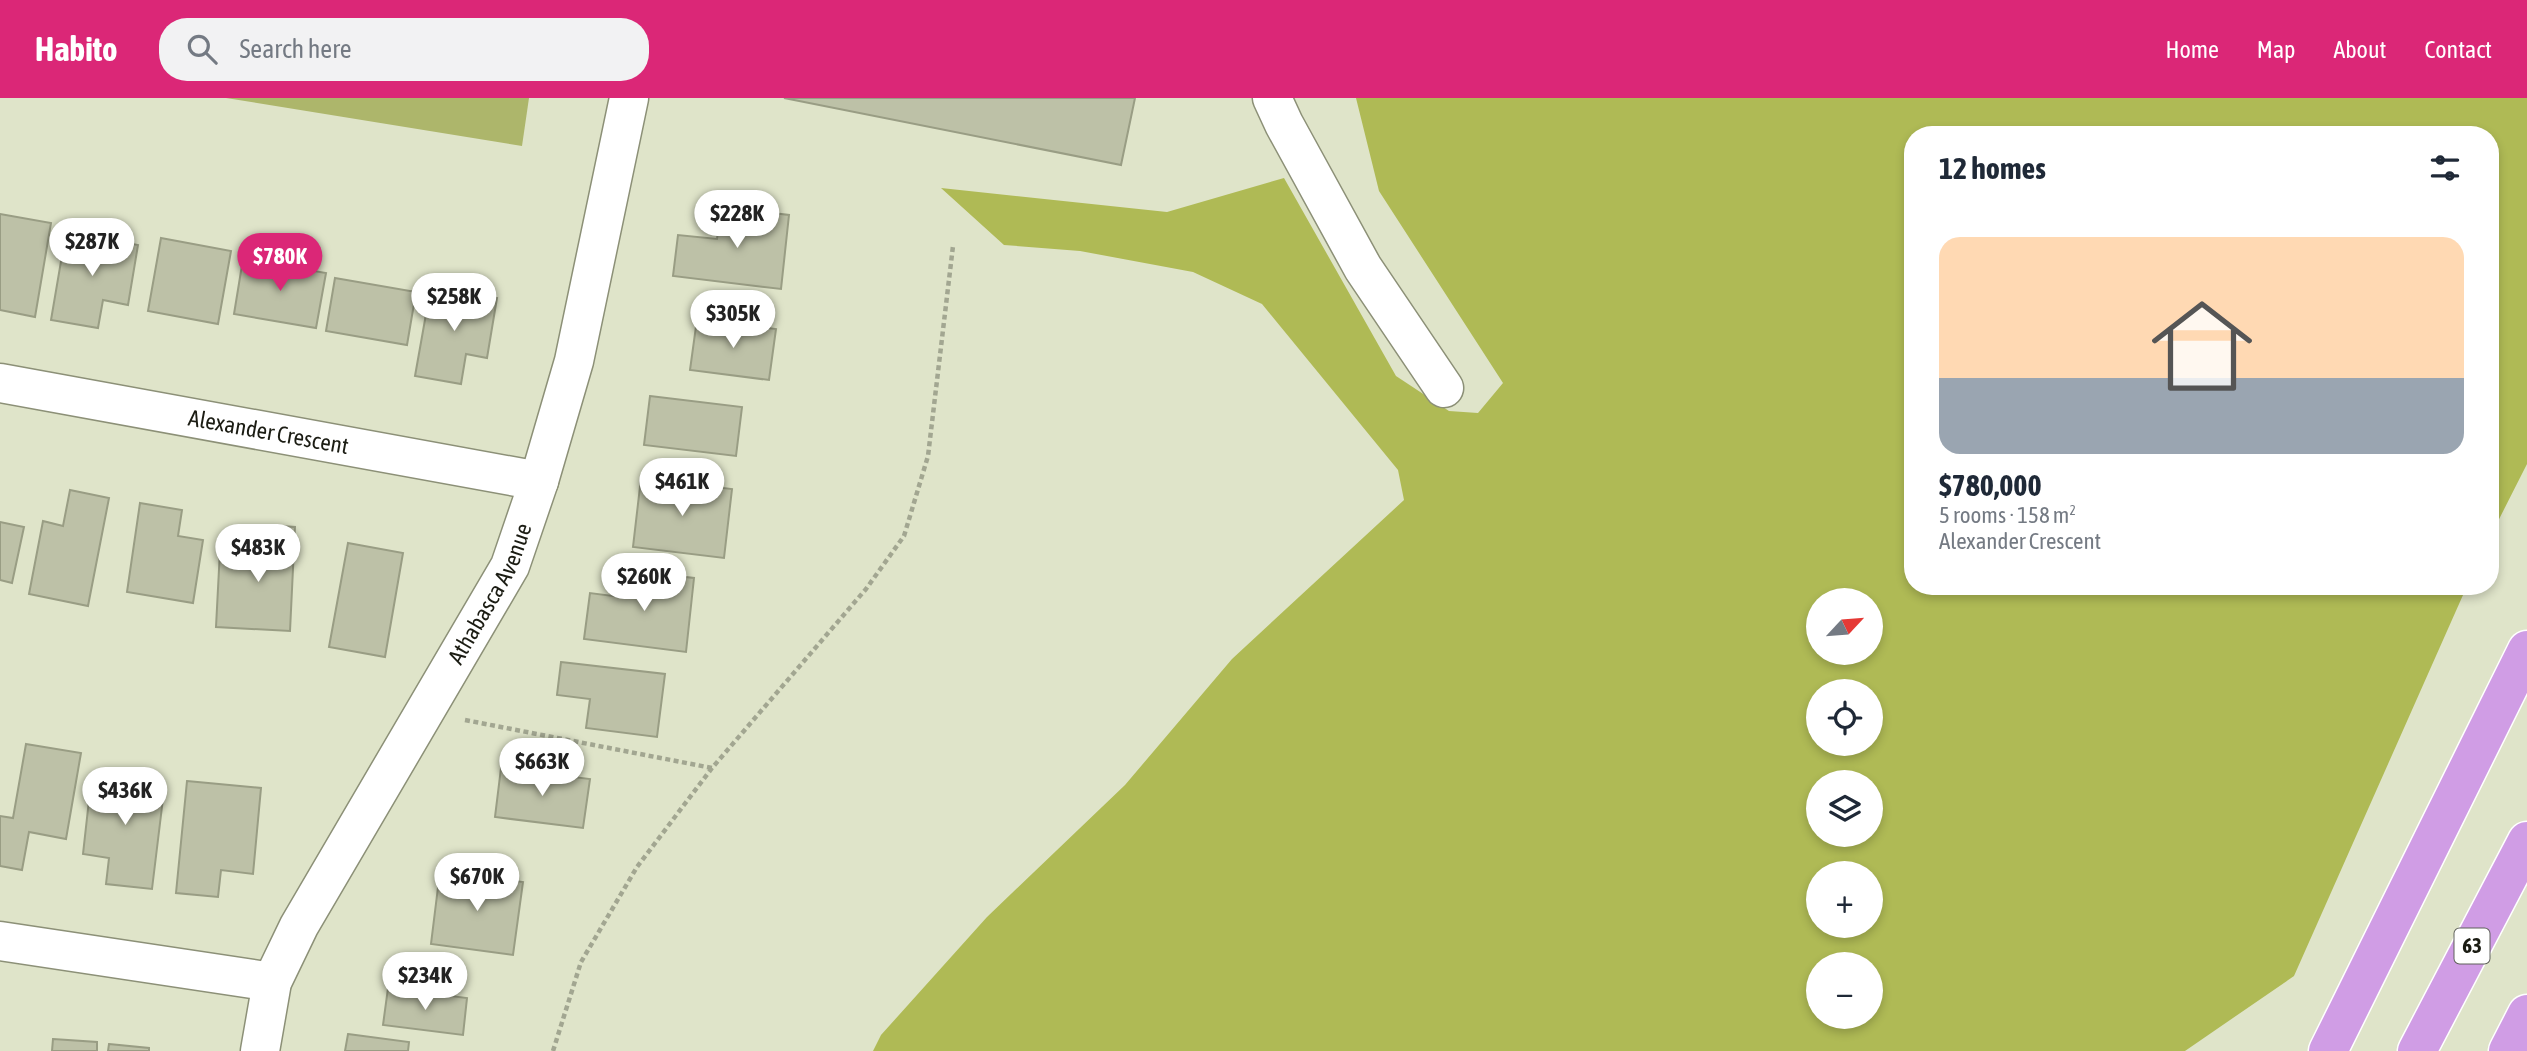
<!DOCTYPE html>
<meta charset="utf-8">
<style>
body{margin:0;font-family:"Asap Condensed",sans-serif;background:#f2f2f3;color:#1f2937;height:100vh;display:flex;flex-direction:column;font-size:26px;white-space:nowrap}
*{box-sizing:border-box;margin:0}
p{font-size:23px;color:#747a83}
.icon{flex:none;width:38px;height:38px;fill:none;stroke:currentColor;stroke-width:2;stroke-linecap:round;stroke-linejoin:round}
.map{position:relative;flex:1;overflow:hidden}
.sheet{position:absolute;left:1904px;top:28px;width:595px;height:469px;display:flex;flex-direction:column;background:#fff;border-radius:28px;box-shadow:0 4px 10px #0003}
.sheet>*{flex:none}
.needle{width:46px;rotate:64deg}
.fabs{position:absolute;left:1806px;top:490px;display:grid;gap:14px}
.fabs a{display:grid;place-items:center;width:77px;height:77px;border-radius:50%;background:#fff;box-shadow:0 4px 10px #0003;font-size:35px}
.price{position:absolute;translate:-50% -60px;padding:0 16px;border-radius:24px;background:#fff;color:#222;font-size:23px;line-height:46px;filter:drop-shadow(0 2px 4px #0008)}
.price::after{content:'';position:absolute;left:50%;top:42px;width:21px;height:16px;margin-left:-10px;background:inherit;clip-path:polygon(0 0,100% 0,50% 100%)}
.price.current{background:#db2777;color:#fff}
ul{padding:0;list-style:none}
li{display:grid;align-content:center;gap:14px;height:371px;padding:0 35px}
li+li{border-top:2px solid #e0e1e3}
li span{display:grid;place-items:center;height:217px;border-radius:21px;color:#555}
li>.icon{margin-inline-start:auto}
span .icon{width:126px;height:126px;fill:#fffc;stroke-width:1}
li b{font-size:30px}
h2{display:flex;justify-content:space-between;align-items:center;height:84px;padding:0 35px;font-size:30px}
header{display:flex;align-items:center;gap:42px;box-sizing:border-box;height:98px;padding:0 35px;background:#db2777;color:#fff}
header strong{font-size:33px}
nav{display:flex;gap:38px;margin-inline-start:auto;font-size:24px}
.search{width:490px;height:63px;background:#f2f2f3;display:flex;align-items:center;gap:18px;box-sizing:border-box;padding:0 24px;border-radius:28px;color:#747a83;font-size:26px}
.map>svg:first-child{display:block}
.green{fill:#adb66b}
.forest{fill:#afba55;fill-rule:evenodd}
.building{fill:#bdc1a7;stroke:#999d84;stroke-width:2}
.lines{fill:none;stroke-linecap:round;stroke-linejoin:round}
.minor-casing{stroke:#8c9077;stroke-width:41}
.highway-casing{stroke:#fff;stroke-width:41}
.path{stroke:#a2a691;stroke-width:4.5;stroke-dasharray:5 3.5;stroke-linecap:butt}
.minor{stroke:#fff;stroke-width:38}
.highway{stroke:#d09de5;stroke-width:38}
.labels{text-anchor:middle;stroke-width:7;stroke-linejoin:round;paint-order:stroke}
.shield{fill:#fff;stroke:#5f605a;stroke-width:2}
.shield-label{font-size:21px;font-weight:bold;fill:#1b1c13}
.street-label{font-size:23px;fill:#1b1c13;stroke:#fff}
</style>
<header>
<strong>Habito</strong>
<div class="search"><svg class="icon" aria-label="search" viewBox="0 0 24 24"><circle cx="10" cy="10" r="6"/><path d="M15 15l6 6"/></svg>Search here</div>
<nav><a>Home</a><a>Map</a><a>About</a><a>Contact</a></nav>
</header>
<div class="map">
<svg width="2527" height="953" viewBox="0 0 2527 953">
<rect width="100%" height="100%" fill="#dfe4c9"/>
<polygon class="green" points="226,0 529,0 522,48"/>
<path class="forest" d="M1356,0H2527V366L2490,439V37H1913V488H2467L2294,878L2185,953H873L881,937L987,819L1125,687L1232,561L1404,402L1398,372L1262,206L1193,174L1080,153L1004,147L941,90L1167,114L1284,80L1396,278L1449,313L1478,315L1503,285L1379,93ZM1818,502H1871V555H1818ZM1818,593H1871V646H1818ZM1818,684H1871V737H1818ZM1818,775H1871V828H1818ZM1818,866H1871V919H1818Z"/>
<g class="building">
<polygon points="784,0 1135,0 1121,67"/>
<polygon points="721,109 789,117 781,191 673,178 678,137 717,141"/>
<polygon points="0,116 51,125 35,219 0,212"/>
<polygon points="66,134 138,147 128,207 103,202 98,230 51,222"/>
<polygon points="161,140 231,153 218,226 148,213"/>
<polygon points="243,161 326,175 316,230 234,216"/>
<polygon points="335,180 416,194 407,247 326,233"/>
<polygon points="431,188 497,200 487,260 466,256 461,286 415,278"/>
<polygon points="697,221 776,231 769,282 690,272"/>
<polygon points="650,298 742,309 736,358 644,347"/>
<polygon points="641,380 732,391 724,460 633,449"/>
<polygon points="70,392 109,400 88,508 29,496 43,423 63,428"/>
<polygon points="140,405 182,412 178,438 203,442 193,505 127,494"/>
<polygon points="0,424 24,429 12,485 0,482"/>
<polygon points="266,427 295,429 290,533 216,529 220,452 265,454"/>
<polygon points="348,445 403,455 385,559 329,549"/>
<polygon points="631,473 694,480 686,554 584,541 590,495 628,500"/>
<polygon points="561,564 665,576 657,639 586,630 590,601 557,597"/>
<polygon points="26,646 81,655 66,741 29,734 22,772 0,768 0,718 13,720"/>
<polygon points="501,670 590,681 583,730 495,719"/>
<polygon points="92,675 165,684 152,791 106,786 109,760 83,756"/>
<polygon points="187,683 261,690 253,776 221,772 218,799 176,795"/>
<polygon points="440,773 523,784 513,857 431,846"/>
<polygon points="388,890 467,900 463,937 383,927"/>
<polygon points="348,936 409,944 408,953 345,953"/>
<polygon points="53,941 97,944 97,953 52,953"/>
<polygon points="109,946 149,950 149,953 108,953"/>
</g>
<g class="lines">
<defs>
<g id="minor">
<polyline points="1272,0 1284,26 1363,170 1444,290"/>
<path id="s1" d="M0,285L539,383"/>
<polyline points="0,843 272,884"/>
<path id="s2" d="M260,953L272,884L299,828L510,468L539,383L574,263L629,0"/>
</g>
<g id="highway">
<polyline points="2328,953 2527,552"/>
<polyline points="2417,953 2527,743"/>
<polyline points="2508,953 2527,916"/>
</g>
</defs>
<use href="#minor" class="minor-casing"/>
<use href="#highway" class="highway-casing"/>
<g class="path">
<polyline points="465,622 712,670"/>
<polyline points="553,953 581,864 637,769 712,670 866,491 904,438 928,358 953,148"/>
</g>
<use href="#minor" class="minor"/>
<use href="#highway" class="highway"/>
</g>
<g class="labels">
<rect class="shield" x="2454.5" y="830.5" width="35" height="35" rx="5"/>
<g class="shield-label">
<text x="2472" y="855">63</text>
</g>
<g class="street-label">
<text dy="8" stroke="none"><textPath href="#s1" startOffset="273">Alexander Crescent</textPath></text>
<text dy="8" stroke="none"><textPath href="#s2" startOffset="516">Athabasca Avenue</textPath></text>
</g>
</g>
</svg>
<div class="fabs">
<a><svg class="needle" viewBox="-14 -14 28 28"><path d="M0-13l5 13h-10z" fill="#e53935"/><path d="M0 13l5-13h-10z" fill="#747a83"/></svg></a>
<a><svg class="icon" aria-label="locate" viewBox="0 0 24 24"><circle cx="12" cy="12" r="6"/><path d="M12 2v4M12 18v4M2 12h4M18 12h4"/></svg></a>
<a><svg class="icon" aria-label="layers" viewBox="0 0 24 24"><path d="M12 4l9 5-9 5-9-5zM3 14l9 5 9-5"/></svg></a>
<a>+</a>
<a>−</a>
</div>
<b class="price" style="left:737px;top:152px">$228K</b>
<b class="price" style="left:92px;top:180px">$287K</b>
<b class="price current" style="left:280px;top:195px">$780K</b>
<b class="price" style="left:454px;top:235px">$258K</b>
<b class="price" style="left:733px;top:252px">$305K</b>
<b class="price" style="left:682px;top:420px">$461K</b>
<b class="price" style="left:258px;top:486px">$483K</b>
<b class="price" style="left:644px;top:515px">$260K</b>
<b class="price" style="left:542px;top:700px">$663K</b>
<b class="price" style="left:125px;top:729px">$436K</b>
<b class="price" style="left:477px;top:815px">$670K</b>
<b class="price" style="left:425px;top:914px">$234K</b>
<section class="sheet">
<h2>12 homes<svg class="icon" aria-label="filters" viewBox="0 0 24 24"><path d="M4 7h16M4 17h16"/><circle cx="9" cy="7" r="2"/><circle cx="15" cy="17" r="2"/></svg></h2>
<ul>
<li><span style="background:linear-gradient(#ffd9b3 65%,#9aa5b1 0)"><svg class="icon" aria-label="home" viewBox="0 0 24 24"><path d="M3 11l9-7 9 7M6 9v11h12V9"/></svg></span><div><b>$780,000</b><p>5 rooms · 158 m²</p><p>Alexander Crescent</p></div></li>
</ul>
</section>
</div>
